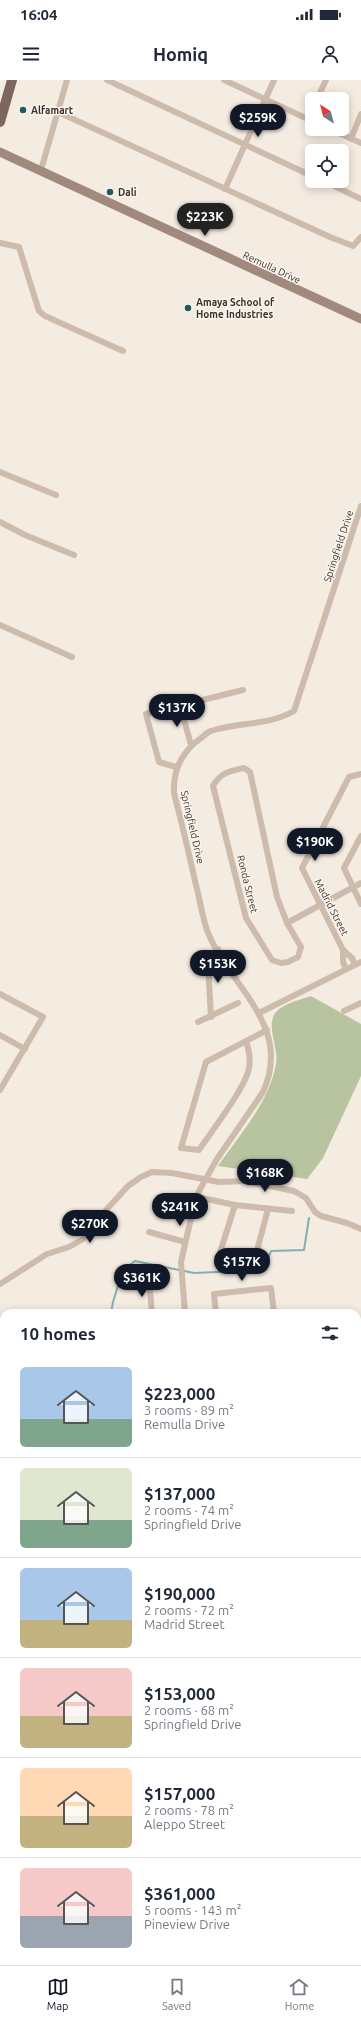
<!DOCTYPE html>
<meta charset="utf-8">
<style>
body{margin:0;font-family:Ubuntu,sans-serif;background:#f6f6f7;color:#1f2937;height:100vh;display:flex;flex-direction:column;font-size:15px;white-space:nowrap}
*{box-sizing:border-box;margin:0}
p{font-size:13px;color:#747a83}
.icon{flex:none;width:22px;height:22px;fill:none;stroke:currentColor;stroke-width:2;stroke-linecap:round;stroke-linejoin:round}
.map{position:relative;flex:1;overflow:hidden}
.sheet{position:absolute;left:0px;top:1229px;width:361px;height:656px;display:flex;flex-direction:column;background:#fff;border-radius:12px 12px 0 0;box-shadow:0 2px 10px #0003}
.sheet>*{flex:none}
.needle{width:26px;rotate:324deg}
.fabs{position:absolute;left:305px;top:12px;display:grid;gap:8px}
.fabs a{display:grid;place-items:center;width:44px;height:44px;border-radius:6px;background:#fff;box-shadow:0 2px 10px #0003;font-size:20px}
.price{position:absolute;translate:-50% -34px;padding:0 9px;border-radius:14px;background:#111827;color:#fff;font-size:13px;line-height:26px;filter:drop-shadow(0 1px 2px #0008)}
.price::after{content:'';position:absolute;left:50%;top:24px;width:12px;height:9px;margin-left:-6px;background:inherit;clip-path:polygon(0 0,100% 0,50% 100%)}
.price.selected{background:#222;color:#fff}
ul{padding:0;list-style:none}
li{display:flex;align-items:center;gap:12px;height:100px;padding:0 20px}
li+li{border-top:1px solid #e0e1e3}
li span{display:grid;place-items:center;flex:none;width:112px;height:80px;border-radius:6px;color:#555}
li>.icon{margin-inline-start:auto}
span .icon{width:48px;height:48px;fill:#fffc;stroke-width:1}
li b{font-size:17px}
h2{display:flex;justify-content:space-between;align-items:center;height:48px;padding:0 20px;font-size:17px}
.status{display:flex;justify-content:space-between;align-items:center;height:28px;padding:0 20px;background:#fff;direction:ltr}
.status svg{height:11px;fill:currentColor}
header{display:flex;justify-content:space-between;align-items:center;height:52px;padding:0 20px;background:#fff;font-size:18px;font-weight:700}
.menu{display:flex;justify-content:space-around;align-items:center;height:56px;border-top:1px solid #e0e1e3;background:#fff;font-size:11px;color:#747a83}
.menu a{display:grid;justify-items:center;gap:2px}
.menu .selected{color:#111827}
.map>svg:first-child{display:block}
.green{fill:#b8c4a0}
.water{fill:#7fb0b2}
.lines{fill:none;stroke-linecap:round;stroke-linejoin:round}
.stream{stroke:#7fb0b2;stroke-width:2}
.river{stroke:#7fb0b2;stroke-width:12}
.minor{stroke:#cdbbac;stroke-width:6}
.secondary{stroke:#a18a7d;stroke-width:9}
.primary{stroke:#7d675c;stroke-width:10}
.poi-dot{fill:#1f5a5e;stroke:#fbf5ee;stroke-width:1.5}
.labels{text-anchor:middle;stroke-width:3;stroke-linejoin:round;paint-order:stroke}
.poi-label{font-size:10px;font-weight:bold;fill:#3b302b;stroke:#fbf5ee;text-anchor:start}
.street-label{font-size:10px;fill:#3b302b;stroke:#fbf5ee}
</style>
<div class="status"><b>16:04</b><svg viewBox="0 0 49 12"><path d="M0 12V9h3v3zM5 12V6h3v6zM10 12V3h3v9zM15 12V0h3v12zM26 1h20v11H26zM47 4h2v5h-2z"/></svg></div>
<header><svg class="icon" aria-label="menu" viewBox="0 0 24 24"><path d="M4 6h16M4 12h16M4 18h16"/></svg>Homiq<svg class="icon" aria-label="person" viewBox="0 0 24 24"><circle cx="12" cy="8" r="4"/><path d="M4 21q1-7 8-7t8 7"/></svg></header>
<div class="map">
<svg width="361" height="1885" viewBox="0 0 361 1885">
<rect width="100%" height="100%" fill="#f4ebe1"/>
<path class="green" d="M311,916L361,944V996L323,1078L307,1099L218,1086C240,1054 269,1023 276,984C279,968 267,950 274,935C280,924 300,920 311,916Z"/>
<polygon class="water" points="361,1855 361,1885 348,1885 350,1881 357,1881 357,1864"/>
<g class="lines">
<g class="stream">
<polyline points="111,1233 113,1222 123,1190 135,1181 194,1193 264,1190 271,1171 304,1170 309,1138"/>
<polyline points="0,1311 4,1310"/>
<polyline points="357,1738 361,1740"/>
</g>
<g class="river">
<polyline points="0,1595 4,1601"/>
<polyline points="357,1786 361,1789"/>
</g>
<g class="minor">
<polyline points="107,0 312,96"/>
<polyline points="224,0 312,41"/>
<polyline points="317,19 326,0"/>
<polyline points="58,32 330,157 353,166 361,157"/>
<polyline points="308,39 312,29"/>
<polyline points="330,49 361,63"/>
<polyline points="351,59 361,34"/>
<polyline points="41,90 67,0"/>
<polyline points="324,101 361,119"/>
<polyline points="225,109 274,0"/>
<polyline points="0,163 19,167 39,231 45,236 123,271"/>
<polyline points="0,392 56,415"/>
<polyline points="0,442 25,455 74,475"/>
<polyline points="0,545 72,577"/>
<polyline points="180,625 191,665"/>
<polyline points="176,687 159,682 146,634 243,610"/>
<path d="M244,688L250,692L277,817L287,843L301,867L298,877L288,882L281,883L272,880L246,838L213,706C221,692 230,691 244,688Z"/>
<polyline points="361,756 344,788 361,824"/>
<polyline points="287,843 361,803"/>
<polyline points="343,870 343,882 346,889"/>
<polyline points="355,885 352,878 343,870 302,788 349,697 361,694"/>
<polyline points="0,914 43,937 0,1010"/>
<polyline points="344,931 361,923"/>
<polyline points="259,933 361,882"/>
<polyline points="211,937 208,885 218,869"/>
<polyline points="198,942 238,923"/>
<polyline points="0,955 25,969"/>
<path d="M246,961C249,970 251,978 249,988C246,1007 211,1052 199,1070L181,1068L206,982L267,950"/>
<polyline points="159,1117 194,1125"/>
<polyline points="197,1117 235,1125 292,1131"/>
<polyline points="149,1152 185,1162"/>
<polyline points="255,1178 268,1129"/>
<polyline points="218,1179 235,1125"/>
<polyline points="149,1201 152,1233"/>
<polyline points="0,1204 47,1174 69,1167 83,1159 107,1129 128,1106 141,1097 152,1092 172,1093 219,1102 245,1101 294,1111 306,1118 315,1132 321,1136 347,1143 361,1149"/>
<path d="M185,1233L181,1182L194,1125L199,1111L217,1079L263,1012C294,944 227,905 207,850C202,836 200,820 196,805C189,774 182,744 174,713C173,690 181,672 201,658C204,656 207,652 211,651C238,642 268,646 294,631L361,426"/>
<polyline points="216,1233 214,1214 271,1208 274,1233"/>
<polyline points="357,1297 361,1290"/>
<polyline points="0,1358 4,1358"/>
<polyline points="357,1380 361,1469"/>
<polyline points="0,1399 4,1404"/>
<polyline points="0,1454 4,1460"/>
<polyline points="0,1487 4,1481"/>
<polyline points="0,1550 4,1544"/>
<polyline points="361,1550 361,1636"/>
<polyline points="0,1567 4,1568"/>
</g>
<polyline class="secondary" points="0,72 361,239"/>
<polyline class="primary" points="0,42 12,0"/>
</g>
<g class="poi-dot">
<circle cx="23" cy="30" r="4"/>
<circle cx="110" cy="112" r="4"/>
<circle cx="188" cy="228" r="4"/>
</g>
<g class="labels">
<g class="poi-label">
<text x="31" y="34">Alfamart</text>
<text x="118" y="116">Dali</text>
<text x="196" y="226">Amaya School of<tspan x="196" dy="12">Home Industries</tspan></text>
</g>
<g class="street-label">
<text transform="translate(272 187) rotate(25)" y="4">Remulla Drive</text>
<text transform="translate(338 466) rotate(-72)" y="4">Springfield Drive</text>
<text transform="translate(193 747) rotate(77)" y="4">Springfield Drive</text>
<text transform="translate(248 804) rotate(76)" y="4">Ronda Street</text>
<text transform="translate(332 827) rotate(63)" y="4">Madrid Street</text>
</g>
</g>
</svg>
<div class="fabs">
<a><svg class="needle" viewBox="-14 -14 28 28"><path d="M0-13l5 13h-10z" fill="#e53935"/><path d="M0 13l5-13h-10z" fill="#747a83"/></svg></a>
<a><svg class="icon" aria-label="locate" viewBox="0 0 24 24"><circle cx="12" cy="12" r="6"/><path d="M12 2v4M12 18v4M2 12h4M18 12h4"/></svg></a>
</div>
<b class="price" style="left:258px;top:58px">$259K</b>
<b class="price selected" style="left:205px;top:157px">$223K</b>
<b class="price" style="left:177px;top:648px">$137K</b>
<b class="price" style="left:315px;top:782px">$190K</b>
<b class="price" style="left:218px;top:904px">$153K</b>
<b class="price" style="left:265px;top:1113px">$168K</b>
<b class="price" style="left:180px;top:1147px">$241K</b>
<b class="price" style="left:90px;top:1164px">$270K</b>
<b class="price" style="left:242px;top:1202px">$157K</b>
<b class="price" style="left:142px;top:1218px">$361K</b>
<section class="sheet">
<h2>10 homes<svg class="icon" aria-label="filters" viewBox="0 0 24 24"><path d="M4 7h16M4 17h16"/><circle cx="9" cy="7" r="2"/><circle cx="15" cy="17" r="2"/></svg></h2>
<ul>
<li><span style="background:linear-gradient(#a9c7e8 65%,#7fa58c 0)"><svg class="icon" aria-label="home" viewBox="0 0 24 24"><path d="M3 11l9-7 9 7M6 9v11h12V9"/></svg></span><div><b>$223,000</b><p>3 rooms · 89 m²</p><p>Remulla Drive</p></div></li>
<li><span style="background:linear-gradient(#dfe7d0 65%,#7fa58c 0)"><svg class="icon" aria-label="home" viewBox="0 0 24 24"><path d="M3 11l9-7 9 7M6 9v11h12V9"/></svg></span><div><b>$137,000</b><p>2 rooms · 74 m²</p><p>Springfield Drive</p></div></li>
<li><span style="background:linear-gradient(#a9c7e8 65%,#c2b280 0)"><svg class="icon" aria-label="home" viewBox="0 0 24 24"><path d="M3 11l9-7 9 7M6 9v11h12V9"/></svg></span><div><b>$190,000</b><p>2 rooms · 72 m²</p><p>Madrid Street</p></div></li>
<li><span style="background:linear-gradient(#f6c9c9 60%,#c2b280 0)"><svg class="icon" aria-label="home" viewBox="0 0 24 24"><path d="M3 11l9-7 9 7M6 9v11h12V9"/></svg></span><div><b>$153,000</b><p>2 rooms · 68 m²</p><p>Springfield Drive</p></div></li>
<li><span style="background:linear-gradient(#ffd9b3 60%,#c2b280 0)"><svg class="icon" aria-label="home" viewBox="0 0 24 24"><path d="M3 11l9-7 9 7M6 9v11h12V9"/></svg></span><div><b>$157,000</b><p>2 rooms · 78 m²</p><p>Aleppo Street</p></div></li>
<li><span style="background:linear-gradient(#f6c9c9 60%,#9aa5b1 0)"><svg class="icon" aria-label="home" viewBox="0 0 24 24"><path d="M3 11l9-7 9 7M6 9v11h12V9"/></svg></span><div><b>$361,000</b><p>5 rooms · 143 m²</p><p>Pineview Drive</p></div></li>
</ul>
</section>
</div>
<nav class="menu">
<a class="selected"><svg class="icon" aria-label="map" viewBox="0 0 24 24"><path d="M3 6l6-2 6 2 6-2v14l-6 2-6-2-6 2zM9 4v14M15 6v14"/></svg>Map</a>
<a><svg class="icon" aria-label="saved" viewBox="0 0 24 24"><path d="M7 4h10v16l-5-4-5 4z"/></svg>Saved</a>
<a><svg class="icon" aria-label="home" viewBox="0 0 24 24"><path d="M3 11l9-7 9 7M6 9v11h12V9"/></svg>Home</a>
</nav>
